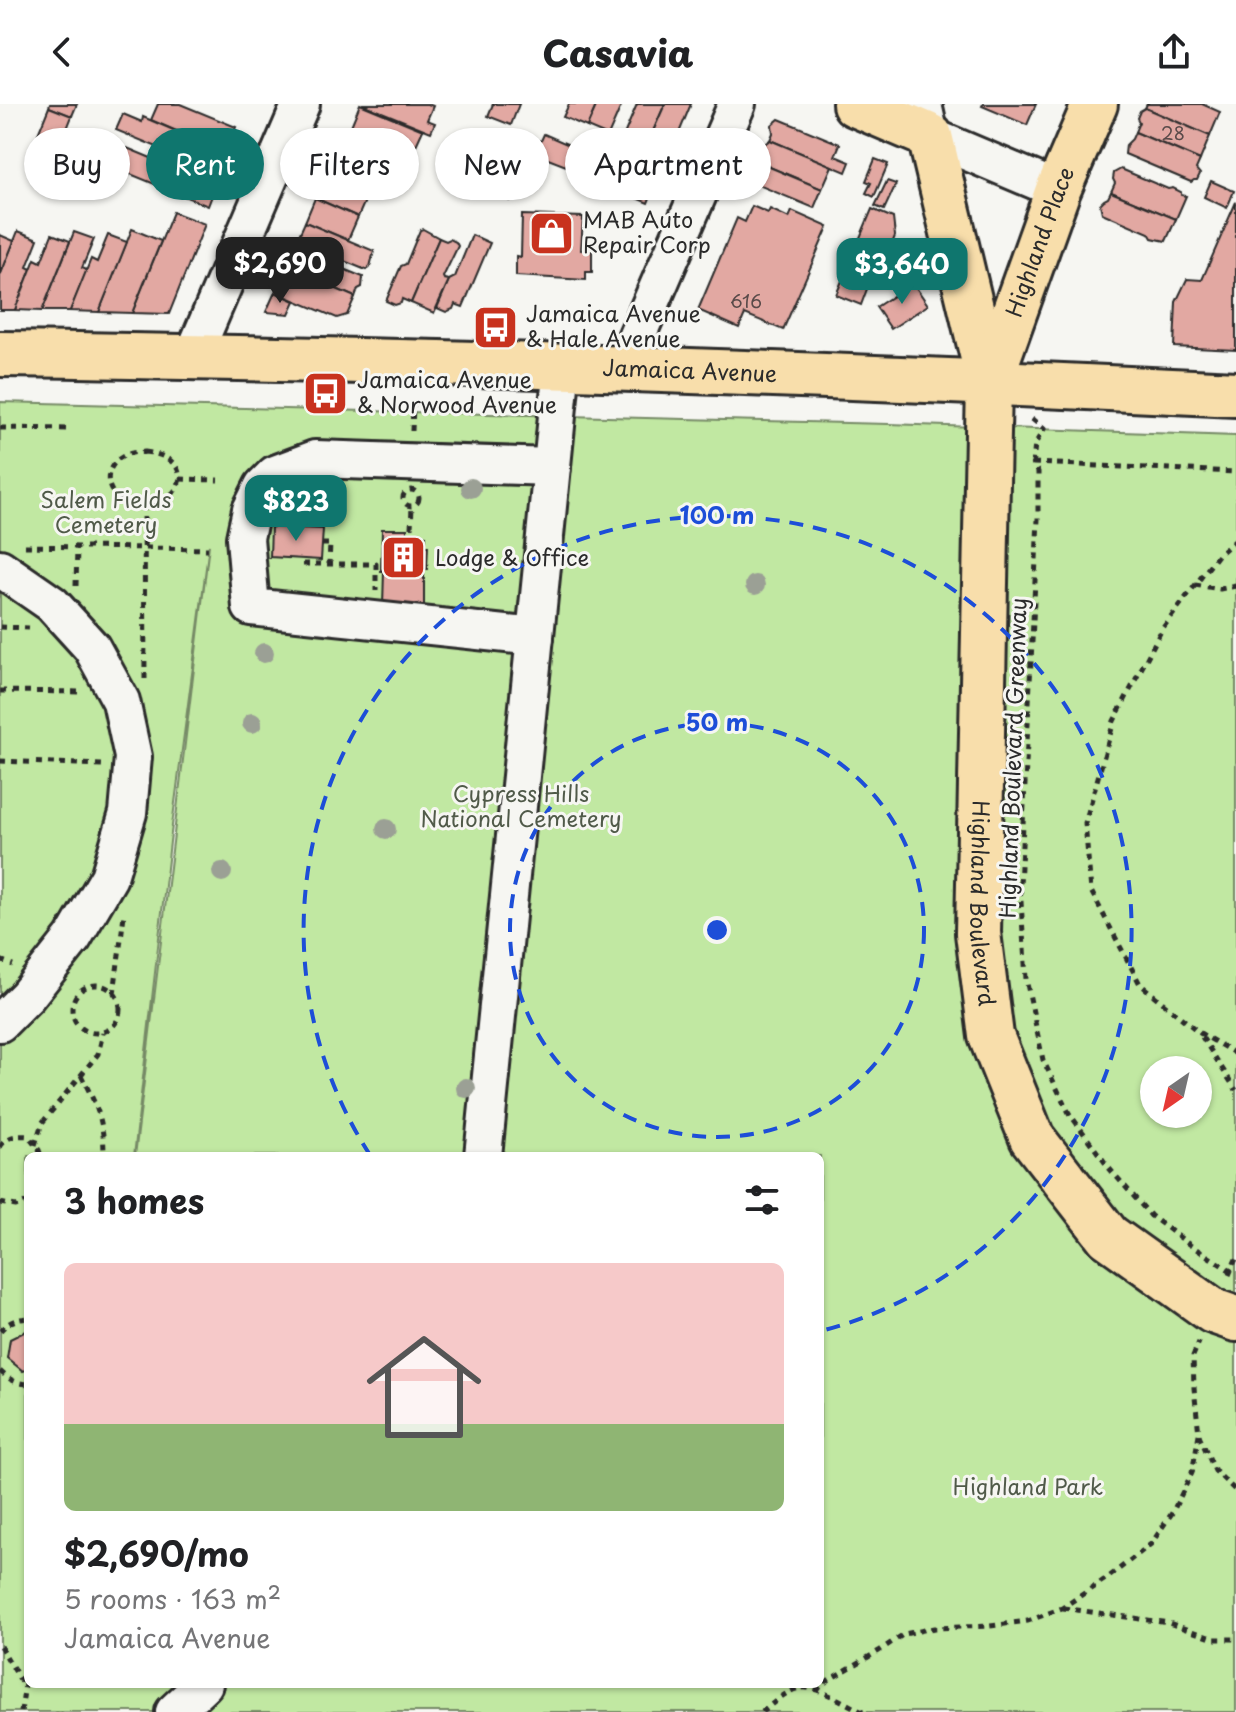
<!DOCTYPE html>
<meta charset="utf-8">
<style>
body{margin:0;font-family:"Playpen Sans",sans-serif;background:#f2f2f2;color:#202124;height:100vh;display:flex;flex-direction:column;font-size:30px;white-space:nowrap}
*{box-sizing:border-box;margin:0}
p{font-size:26px;color:#757577}
.icon{flex:none;width:44px;height:44px;fill:none;stroke:currentColor;stroke-width:2;stroke-linecap:round;stroke-linejoin:round}
.map{position:relative;flex:1;overflow:hidden}
.details{position:absolute;left:24px;top:1048px;width:800px;height:536px;display:flex;flex-direction:column;background:#fff;border-radius:12px;box-shadow:0 2px 6px #0004}
.details>*{flex:none}
.banner{position:absolute;left:24px;top:24px;width:800px;height:72px;display:flex;gap:16px}
.needle{width:52px;rotate:214deg}
.fabs{position:absolute;left:1140px;top:952px;display:grid;gap:16px}
.fabs a{display:grid;place-items:center;width:72px;height:72px;border-radius:50%;background:#fff;box-shadow:0 2px 6px #0004;font-size:40px}
.price{position:absolute;translate:-50% -68px;padding:0 18px;border-radius:16px;background:#0f766e;color:#fff;font-size:26px;line-height:52px;filter:drop-shadow(0 2px 4px #0008)}
.price::after{content:'';position:absolute;left:50%;top:48px;width:24px;height:18px;margin-left:-12px;background:inherit;clip-path:polygon(0 0,100% 0,50% 100%)}
.price.active{background:#222;color:#fff}
ul{padding:0;list-style:none}
li{display:grid;align-content:center;gap:16px;height:424px;padding:0 40px}
li+li{border-top:2px solid #e0e0e0}
li span{display:grid;place-items:center;height:248px;border-radius:12px;color:#555}
li>.icon{margin-inline-start:auto}
span .icon{width:144px;height:144px;fill:#fffc;stroke-width:1}
li b{font-size:34px}
h2{display:flex;justify-content:space-between;align-items:center;height:96px;padding:0 40px;font-size:34px}
.tag{padding:0 28px;border-radius:36px;background:#fff;box-shadow:0 2px 6px #0004;font-size:28px;line-height:72px}
.tag.active{background:#0f766e;color:#fff}
header{display:flex;justify-content:space-between;align-items:center;height:104px;padding:0 40px;background:#fff;font-size:36px;font-weight:800}
.map>svg:first-child{display:block}
.green{fill:#c1e8a2;stroke:#768a66;stroke-width:2;fill-rule:evenodd}
.building{fill:#e2a8a2;stroke:#2b2b2b;stroke-width:2}
.lines{fill:none;stroke-linecap:round;stroke-linejoin:round}
.minor-casing{stroke:#2b2b2b;stroke-width:42}
.major-casing{stroke:#2b2b2b;stroke-width:50}
.path{stroke:#2b2b2b;stroke-width:5;stroke-dasharray:6 6;stroke-linecap:butt}
.minor{stroke:#f6f6f2;stroke-width:36}
.major{stroke:#f8deab;stroke-width:44}
.tree{fill:#9ba095}
.ring{fill:none;stroke:#1d4ed8;stroke-width:4;stroke-dasharray:14 10}
.labels{text-anchor:middle;stroke-width:6;stroke-linejoin:round;paint-order:stroke}
.number-label{font-size:18px;fill:#594a49}
.poi-label{font-size:22px;fill:#2b2b2b;stroke:#f6f6f2;text-anchor:start}
.street-label{font-size:22px;fill:#2b2b2b;stroke:#f6f6f2}
.park-label{font-size:22px;fill:#505a49;stroke:#f6f6f2}
.centre{fill:#1d4ed8;stroke:#f6f6f2;stroke-width:4}
.ring-label{font-size:24px;text-anchor:middle;font-weight:bold;fill:#1d4ed8;stroke:#f6f6f2;stroke-width:6;stroke-linejoin:round;paint-order:stroke}
</style>
<header><svg class="icon" aria-label="back" viewBox="0 0 24 24"><path d="M15 5l-7 7 7 7"/></svg>Casavia<svg class="icon" aria-label="share" viewBox="0 0 24 24"><path d="M12 15V3M7 8l5-5 5 5M5 13v7h14v-7"/></svg></header>
<div class="map">
<svg width="1236" height="1608" viewBox="0 0 1236 1608">
<rect width="100%" height="100%" fill="#f6f6f2"/>
<filter id="ink" filterUnits="userSpaceOnUse"><feTurbulence type="fractalNoise" baseFrequency=".0125" numOctaves="2"/><feDisplacementMap in="SourceGraphic" scale="16" xChannelSelector="R" yChannelSelector="G"/><feConvolveMatrix kernelMatrix="1 2 1 2 8 2 1 2 1" color-interpolation-filters="sRGB"/></filter>
<g filter="url(#ink)">
<path class="green" d="M0,298L889,320L1236,332V1608H0ZM209,441L135,1052H820V1580H28V1052H134L171,729ZM1154,966H1198V1010H1154Z"/>
<g class="building">
<polygon points="50,0 77,0 72,12 49,3"/>
<polygon points="158,0 180,0 236,23 225,48 151,16"/>
<polygon points="360,0 423,26 413,48 351,22"/>
<polygon points="362,0 428,0 433,2 427,16 435,19 431,28"/>
<polygon points="493,0 519,0 511,21 488,12"/>
<polygon points="569,0 597,0 587,23 563,13"/>
<polygon points="597,0 622,0 608,32 587,23"/>
<polygon points="637,0 665,0 644,48 621,38"/>
<polygon points="665,0 691,0 667,58 644,48"/>
<polygon points="983,0 1036,0 1027,21 982,2"/>
<polygon points="1147,0 1202,0 1220,8 1210,32 1145,4"/>
<polygon points="49,3 72,12 61,40 38,30"/>
<polygon points="1145,4 1210,32 1200,56 1135,28 1139,18 1137,14 1140,7"/>
<polygon points="123,10 142,18 143,13 225,48 217,68 116,26"/>
<polygon points="779,15 840,40 835,52 850,58 846,68 770,36 773,29 772,21"/>
<polygon points="344,26 387,45 378,66 335,47"/>
<polygon points="1135,28 1200,56 1196,65 1200,70 1197,76 1194,76 1191,78 1125,50 1126,41 1132,35"/>
<polygon points="544,30 574,43 566,62 535,50"/>
<polygon points="770,36 832,62 822,85 760,59 764,51 762,45 763,41"/>
<polygon points="127,44 216,81 208,102 118,65"/>
<polygon points="335,47 378,66 368,90 325,71"/>
<polygon points="584,47 606,56 597,77 575,68"/>
<polygon points="614,49 639,60 626,90 597,77 606,56 611,58"/>
<polygon points="467,53 484,60 477,78 460,72"/>
<polygon points="875,55 888,60 874,93 866,89 871,79 866,77"/>
<polygon points="760,59 822,85 814,104 744,75 748,66 757,67"/>
<polygon points="489,60 521,74 510,97 479,83"/>
<polygon points="1121,65 1168,85 1173,84 1181,88 1181,91 1186,92 1176,115 1111,88 1115,79 1113,75 1114,69"/>
<polygon points="639,69 657,77 648,99 629,91"/>
<polygon points="325,71 368,90 358,113 315,94"/>
<polygon points="887,77 896,80 884,106 875,102"/>
<polygon points="1211,77 1234,87 1227,104 1204,93"/>
<polygon points="1111,88 1176,115 1166,137 1152,134 1149,129 1102,109 1100,100 1104,96 1108,94"/>
<polygon points="315,94 358,113 348,136 305,118"/>
<polygon points="1236,98 1236,246 1174,243 1176,198 1187,175 1202,176"/>
<polygon points="752,102 768,109 770,105 789,114 792,107 828,123 783,226 745,210 739,224 698,206 737,114 745,118"/>
<polygon points="872,105 893,114 895,132 876,180 870,177 861,201 836,191"/>
<polygon points="173,108 205,120 169,210 132,209"/>
<polygon points="522,111 583,113 581,146 592,146 592,168 586,168 586,176 516,172 516,152 521,153"/>
<polygon points="305,118 374,147 370,163 366,166 339,155 340,152 333,149 331,155 295,140"/>
<polygon points="132,125 161,137 132,209 99,208"/>
<polygon points="423,125 439,134 411,199 402,195 401,199 395,201 386,197 401,162 406,160 420,126"/>
<polygon points="18,127 38,135 27,163 31,165 15,206 0,206 0,172"/>
<polygon points="74,128 94,135 82,164 87,166 78,188 70,207 42,207"/>
<polygon points="52,130 70,137 42,207 15,206 35,155 41,158"/>
<polygon points="0,131 14,137 0,172"/>
<polygon points="108,131 127,138 99,208 70,207 91,155 97,158"/>
<polygon points="472,131 490,139 463,203 455,200 453,205 446,208 437,204 449,176 455,173"/>
<polygon points="439,134 446,137 450,135 456,138 458,142 443,173 444,175 449,176 434,209 411,199"/>
<polygon points="295,140 331,155 328,161 335,164 336,162 363,173 362,183 358,185 355,193 285,163"/>
<polygon points="285,163 355,193 347,211 337,214 275,188"/>
<polygon points="913,179 928,201 891,225 876,203"/>
<polygon points="275,188 295,197 289,210 266,208"/>
<polygon points="271,423 323,425 321,456 270,453"/>
<polygon points="382,425 407,425 407,431 426,432 425,442 428,442 427,465 424,465 424,503 383,502 384,467 381,467"/>
<polygon points="28,1226 28,1265 23,1267 7,1254 10,1235"/>
</g>
<g class="lines">
<defs>
<g id="minor">
<polyline points="923,0 930,32 1058,86"/>
<polyline points="193,252 301,0"/>
<polyline points="623,264 737,0"/>
<polyline points="0,464 52,500 92,544 121,597 133,653 128,709 109,773 73,834 27,892 0,919"/>
<polyline points="535,533 251,503 245,434 251,406 263,382 275,370 315,355 552,363"/>
<polyline points="483,1052 562,262"/>
<polyline points="174,1608 204,1580"/>
</g>
<g id="major">
<path id="s1" d="M855,0L930,32L989,279L978,829L991,932L1032,1034L1108,1132L1213,1207L1236,1215"/>
<path id="s2" d="M0,250C412,255 824,270 1236,290"/>
<path id="s3" d="M989,279L1058,86L1095,0"/>
</g>
</defs>
<use href="#minor" class="minor-casing"/>
<use href="#major" class="major-casing"/>
<g class="path">
<polyline points="1032,315 1044,325 1035,340 1033,359 1038,368 1038,415 1020,782 1026,875 1043,956 1069,1009 1109,1064 1151,1112 1190,1141 1236,1170"/>
<polyline points="0,324 70,325"/>
<polyline points="412,327 413,300"/>
<path d="M145,348C199,354 185,404 136,400C130,400 124,399 119,395C99,379 109,354 132,349C136,348 141,349 145,348Z"/>
<polyline points="1033,359 1236,368"/>
<polyline points="180,375 218,376"/>
<circle cx="411" cy="394" r="8"/>
<polyline points="144,401 145,575"/>
<polyline points="411,424 412,402"/>
<polyline points="1236,436 1218,451 1162,525 1114,617 1085,719 1091,787 1140,880 1200,929 1236,950"/>
<polyline points="322,440 330,440 329,460"/>
<polyline points="25,442 208,445"/>
<polyline points="303,460 376,460 376,487"/>
<polyline points="1195,481 1220,485 1236,482"/>
<polyline points="76,482 77,443"/>
<polyline points="0,523 29,524"/>
<polyline points="0,587 83,588"/>
<polyline points="0,657 103,661"/>
<polyline points="0,856 13,861"/>
<circle cx="96" cy="905" r="24"/>
<polyline points="114,890 124,811"/>
<polyline points="1202,933 1236,986"/>
<path d="M81,971C97,1003 104,1015 104,1052"/>
<polyline points="35,1041 42,1019 98,950 103,929"/>
<path d="M0,1043C8,1032 15,1031 28,1032L39,1046L41,1052"/>
<polyline points="0,1099 16,1102 28,1098"/>
<polyline points="1229,1171 1236,1155"/>
<path d="M0,1227C8,1218 16,1215 28,1214"/>
<path d="M0,1267C9,1276 16,1279 28,1280"/>
<polyline points="1199,1331 1215,1367 1236,1387"/>
<polyline points="1063,1504 1169,1519 1214,1535 1236,1535"/>
<polyline points="0,1542 24,1582"/>
<polyline points="816,1587 827,1577 879,1547 904,1530 934,1524 990,1522 1028,1517 1062,1504 1110,1472 1151,1440 1172,1409 1192,1369 1199,1330 1194,1284 1193,1252 1199,1238"/>
<polyline points="21,1608 28,1559"/>
<path d="M762,1608C773,1600 787,1585 802,1584C818,1582 848,1601 863,1608"/>
</g>
<use href="#minor" class="minor"/>
<use href="#major" class="major"/>
</g>
<g class="tree">
<circle cx="471" cy="384" r="10"/>
<circle cx="755" cy="481" r="10"/>
<circle cx="264" cy="549" r="10"/>
<circle cx="252" cy="619" r="10"/>
<circle cx="386" cy="725" r="10"/>
<circle cx="222" cy="768" r="10"/>
<circle cx="466" cy="984" r="10"/>
</g>
</g>
<g class="ring">
<circle cx="717" cy="826" r="207"/>
<path d="M370 1051A414 414 0 1 1 821 1227"/>
</g>
<defs>
<symbol id="shop-square" viewBox="-11 -11 22 22"><rect x="-9" y="-9" width="18" height="18" rx="4" fill="#c8321e" stroke="#f6f6f2"/><path d="M-5-2.5h2.3a2.7 3.5 0 0 1 5.4 0H5L5.5 6h-11ZM-1.5-2.5h3a1.5 2.3 0 0 0-3 0Z" fill="#fff"/></symbol>
<symbol id="bus-square" viewBox="-11 -11 22 22"><rect x="-9" y="-9" width="18" height="18" rx="4" fill="#c8321e" stroke="#f6f6f2"/><path d="M-5-6H5V4H4V6H2V4H-2V6H-4V4H-5ZM-3.5-4V0h7V-4ZM-3.5 1.2v1.5H-2V1.2ZM2 1.2v1.5H3.5V1.2Z" fill="#fff"/></symbol>
<symbol id="building-square" viewBox="-11 -11 22 22"><rect x="-9" y="-9" width="18" height="18" rx="4" fill="#c8321e" stroke="#f6f6f2"/><path d="M-4-6H4V6H1V3H-1V6H-4ZM-2.5-4.3h1.7v1.8h-1.7ZM.8-4.3h1.7v1.8H.8ZM-2.5-1h1.7V.8h-1.7ZM.8-1h1.7V.8H.8Z" fill="#fff"/></symbol>
</defs>
<g fill-rule="evenodd">
<use href="#shop-square" x="526" y="104" width="51" height="51"/>
<use href="#bus-square" x="470" y="198" width="51" height="51"/>
<use href="#bus-square" x="300" y="264" width="51" height="51"/>
<use href="#building-square" x="378" y="428" width="51" height="51"/>
</g>
<g class="labels">
<g class="number-label">
<text x="1173" y="36">28</text>
<text x="746" y="204">616</text>
</g>
<g class="poi-label">
<text x="583" y="124">MAB Auto<tspan x="583" dy="25">Repair Corp</tspan></text>
<text x="526" y="218">Jamaica Avenue<tspan x="526" dy="25">&amp; Hale Avenue</tspan></text>
<text x="357" y="284">Jamaica Avenue<tspan x="357" dy="25">&amp; Norwood Avenue</tspan></text>
<text x="435" y="462">Lodge &amp; Office</text>
</g>
<g class="street-label">
<text dy="8" stroke="none"><textPath href="#s3" startOffset="150">Highland Place</textPath></text>
<text dy="8" stroke="none"><textPath href="#s2" startOffset="690">Jamaica Avenue</textPath></text>
<text transform="translate(1013 654) rotate(-88)" y="8">Highland Boulevard Greenway</text>
<text dy="8" stroke="none"><textPath href="#s1" startOffset="856">Highland Boulevard</textPath></text>
</g>
<g class="park-label">
<text x="106" y="404">Salem Fields<tspan x="106" dy="25">Cemetery</tspan></text>
<text x="521" y="698">Cypress Hills<tspan x="521" dy="25">National Cemetery</tspan></text>
<text x="1028" y="1391">Highland Park</text>
</g>
</g>
<circle cx="717" cy="826" r="12" class="centre"/>
<g class="ring-label">
<text x="717" y="420">100 m</text>
<text x="717" y="627">50 m</text>
</g>
</svg>
<div class="fabs">
<a><svg class="needle" viewBox="-14 -14 28 28"><path d="M0-13l5 13h-10z" fill="#e53935"/><path d="M0 13l5-13h-10z" fill="#757577"/></svg></a>
</div>
<b class="price active" style="left:280px;top:201px">$2,690</b>
<b class="price" style="left:902px;top:202px">$3,640</b>
<b class="price" style="left:296px;top:439px">$823</b>
<div class="banner">
<a class="tag">Buy</a>
<a class="tag active">Rent</a>
<a class="tag">Filters</a>
<a class="tag">New</a>
<a class="tag">Apartment</a>
</div>
<section class="details">
<h2>3 homes<svg class="icon" aria-label="filters" viewBox="0 0 24 24"><path d="M4 7h16M4 17h16"/><circle cx="9" cy="7" r="2"/><circle cx="15" cy="17" r="2"/></svg></h2>
<ul>
<li><span style="background:linear-gradient(#f6c9c9 65%,#8fb573 0)"><svg class="icon" aria-label="home" viewBox="0 0 24 24"><path d="M3 11l9-7 9 7M6 9v11h12V9"/></svg></span><div><b>$2,690/mo</b><p>5 rooms · 163 m²</p><p>Jamaica Avenue</p></div></li>
</ul>
</section>
</div>
